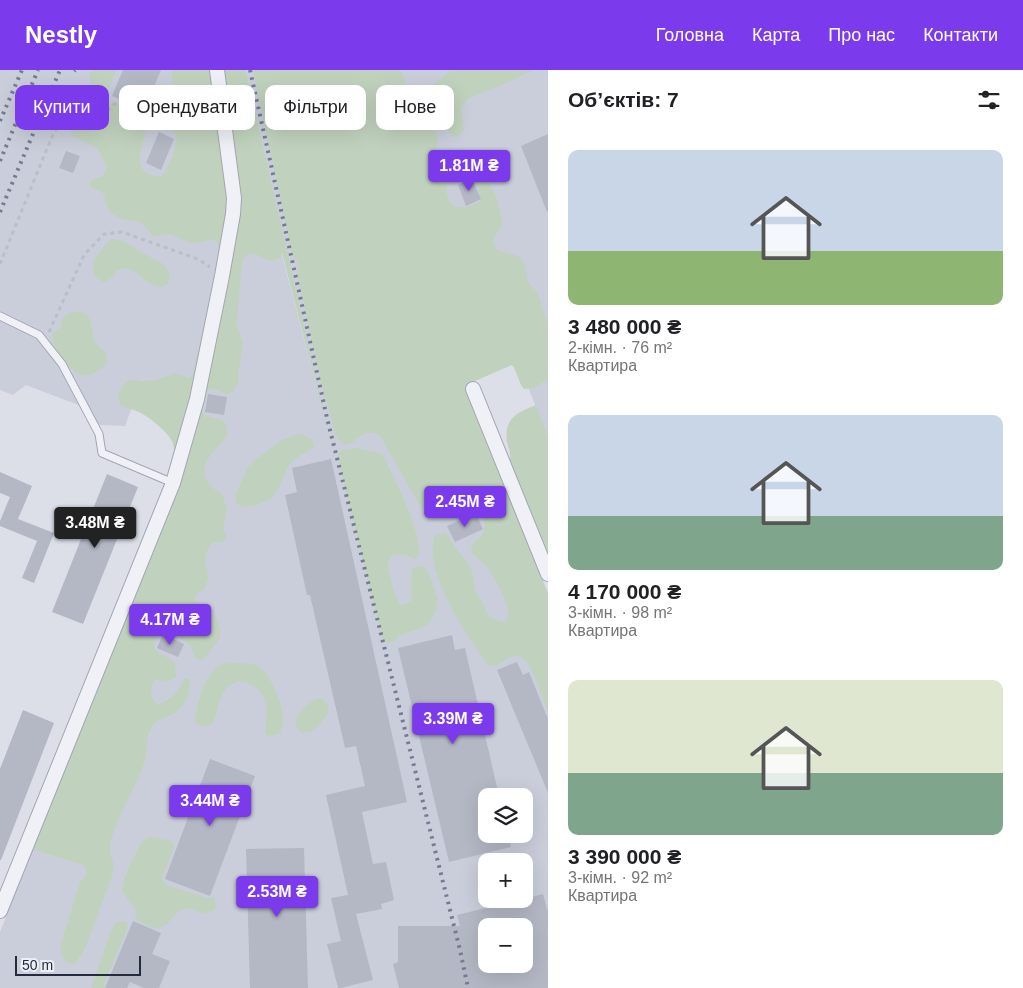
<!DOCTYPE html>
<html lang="uk">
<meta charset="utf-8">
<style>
body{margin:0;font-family:Arial,sans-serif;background:#f6f6f6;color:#202124;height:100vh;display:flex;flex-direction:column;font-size:19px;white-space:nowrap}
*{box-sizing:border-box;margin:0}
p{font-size:16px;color:#757577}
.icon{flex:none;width:28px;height:28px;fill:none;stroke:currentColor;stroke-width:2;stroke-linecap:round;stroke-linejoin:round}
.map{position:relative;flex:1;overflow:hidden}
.side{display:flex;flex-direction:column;background:#fff;width:475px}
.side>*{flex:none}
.banner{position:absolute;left:15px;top:15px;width:458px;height:45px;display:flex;gap:10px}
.buttons{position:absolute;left:478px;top:718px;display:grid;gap:10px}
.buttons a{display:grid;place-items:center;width:55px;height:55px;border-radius:10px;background:#fff;box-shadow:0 5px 20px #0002;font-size:25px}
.scale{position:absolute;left:15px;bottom:12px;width:126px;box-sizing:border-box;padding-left:5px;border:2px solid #252b3f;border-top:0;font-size:14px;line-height:18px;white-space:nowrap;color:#252b3f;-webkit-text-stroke:4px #eceff5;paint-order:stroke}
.price{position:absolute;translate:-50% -42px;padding:0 11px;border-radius:5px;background:#7c3aed;color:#fff;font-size:16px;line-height:32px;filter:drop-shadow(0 1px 2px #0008)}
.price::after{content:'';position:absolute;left:50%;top:30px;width:15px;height:11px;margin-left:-8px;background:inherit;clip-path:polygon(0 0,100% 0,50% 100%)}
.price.selected{background:#222;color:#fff}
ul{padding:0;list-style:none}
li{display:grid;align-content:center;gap:10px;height:265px;padding:0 20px}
li span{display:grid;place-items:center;height:155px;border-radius:10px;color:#555}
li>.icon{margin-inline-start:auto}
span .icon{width:90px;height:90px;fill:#fffc;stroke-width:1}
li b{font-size:21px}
h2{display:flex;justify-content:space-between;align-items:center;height:60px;padding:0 20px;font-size:21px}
.pill{padding:0 18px;border-radius:10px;background:#fff;box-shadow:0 5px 20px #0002;font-size:18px;line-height:45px}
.pill.selected{background:#7c3aed;color:#fff}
header{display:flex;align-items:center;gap:30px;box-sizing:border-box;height:70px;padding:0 25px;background:#7c3aed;color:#fff}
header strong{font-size:24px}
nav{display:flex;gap:28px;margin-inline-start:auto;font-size:18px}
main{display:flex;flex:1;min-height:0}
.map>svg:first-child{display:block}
.built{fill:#caceda;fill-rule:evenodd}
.green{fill:#c0d2bd}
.building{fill:#b4b8c5;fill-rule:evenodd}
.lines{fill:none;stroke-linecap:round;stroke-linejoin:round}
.lane-casing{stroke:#a2a5b2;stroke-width:9}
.street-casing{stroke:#a2a5b2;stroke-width:16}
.path{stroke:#babec6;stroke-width:3;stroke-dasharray:4 4;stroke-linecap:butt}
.lane{stroke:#eff1f6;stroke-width:7}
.street{stroke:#eff1f6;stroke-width:14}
.rail{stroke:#757c92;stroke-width:4;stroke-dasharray:2.5 5;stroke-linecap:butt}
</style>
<header>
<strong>Nestly</strong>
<nav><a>Головна</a><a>Карта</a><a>Про нас</a><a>Контакти</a></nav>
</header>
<main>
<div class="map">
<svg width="548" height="918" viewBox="0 0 548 918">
<rect width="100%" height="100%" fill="#dddfe8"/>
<g class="built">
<polygon points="0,0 211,0 231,128 193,328 142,310 125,356 99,355 87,333 81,336 26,315 13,325 0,320"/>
<path d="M246,0H253L382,346L475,430L548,613V918H0V862L179,414L234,173L277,166L321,334ZM486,726H524V764H486ZM486,791H524V829H486ZM486,856H524V894H486Z"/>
<polygon points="392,0 548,0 548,366 518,293"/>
</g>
<g class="green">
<path d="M90,0H117C113,9 105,21 109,31C117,34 136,39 140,46C142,49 144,53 145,57C147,70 130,96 149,104C154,106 158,107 163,105C170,94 176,79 177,66L168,57L167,50L168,40L173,16L171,0H246L328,361L282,183L280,188C266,195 263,184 249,183L243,189L241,203L237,255L243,273L238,305L239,310L233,322L226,324L213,319H209C205,326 202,337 203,344C210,348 218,348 225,352L228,364C223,372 216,378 210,386C198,403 206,415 222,424L227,439L223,458L227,466L223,473L215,472L210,475L206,485L205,491L209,507L204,520L197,523L195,529L200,536L208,540L216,547L220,560V568L203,590L196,589L190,575L177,566L168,561C161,563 158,564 155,571C149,583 168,586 175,592L176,607C165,615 165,609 154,610C150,619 149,628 158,634C172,630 178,621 185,608L189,609C193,622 184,638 173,644C165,649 156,648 151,658C145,668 148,681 145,691C135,721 116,746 110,776C109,782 111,785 113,791C114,797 113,803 111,809L85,879L75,894C64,895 62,886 60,877L80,812L87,804V801L83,795L35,780L32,774L172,406L168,401C171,393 176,384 173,374C171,364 149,347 139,342C133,339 126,339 121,336L118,329L119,322L126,312L130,310L153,311L175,303L189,308L193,303L220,180L218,173L211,169C205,171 198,174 191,173C183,171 176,165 168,164C162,164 159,167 153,166C148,161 145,155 139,152C134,150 132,151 127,150C118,149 109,143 106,134C105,130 105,126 103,123L94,119L89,115C93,104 99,111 104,104C105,102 106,98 107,96L97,78L72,65C62,38 73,35 90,16Z"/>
<path d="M253,0H401L405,12L411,25L418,34L422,48L436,64L438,70L435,84L437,93L446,111L447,125L449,131L454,136L459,137H467L480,132L481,128L475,112L476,108C493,106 499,134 501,146C501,149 502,152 502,154C501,162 491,166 494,175C499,187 516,180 523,191C527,198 526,207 529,213C531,217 535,219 537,222C539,225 540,229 541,233C544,241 547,250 548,259C548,275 548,293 548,309L534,318L524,319C518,312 518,303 512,295L466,315L465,319L476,342V346L548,523V642C543,630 533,598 526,591C511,575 501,603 487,594C465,561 425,507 434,466L438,464L445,463C450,467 451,471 454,476C461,486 470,492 473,505C474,510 473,515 475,520C476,524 479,527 481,530C488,544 488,549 505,552C507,549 509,542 508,538C506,529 492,503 486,496C483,491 474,487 472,483C468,472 482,469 484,460C486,451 479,439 476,431L442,444L430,447L419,434L380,366L374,363H366L358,367L352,373L344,375L338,369L335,364L329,340L325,330L297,205C299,197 299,192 292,185Z"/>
<path d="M450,0H533L511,11L467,29L461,38L464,59L457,67H453C443,57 452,54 448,42L430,35L427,30C429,9 441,14 450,0Z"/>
<path d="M111,169L120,170L135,178L143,183L163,194L169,201C170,208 170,213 163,217C159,217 155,216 151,214C142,209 130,193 118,200C118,200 113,206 113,207C112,207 107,211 106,212C102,211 99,211 96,207C85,195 103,177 111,169Z"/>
<path d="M78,241C97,246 89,261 96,273C103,283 107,278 107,293C89,311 77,309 63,289C57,280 53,274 52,264L61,257L62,249L69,243Z"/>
<path d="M536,335L548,366V491L509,400C509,395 511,389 510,384C510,380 508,376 507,372C504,348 516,343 536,335Z"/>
<path d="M298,364C306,366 314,367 314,377L295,389L288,397L278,419L271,429L254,436L242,437L236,433L235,426L247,398L254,391L282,370Z"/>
<path d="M356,378L379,383L383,385C396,412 410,438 417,467C418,474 420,480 419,486L415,489C405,484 387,479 388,497C388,501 390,505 391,509C393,519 395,527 401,535L406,534L411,531V507L413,498L421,496L425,497L429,504L438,528L437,537L432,549L426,556L399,566L395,571L388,573L383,570L380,560L338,390V384L342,380Z"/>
<path d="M242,593C247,594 254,593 258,596C270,602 285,638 283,651C283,655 281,659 280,663L274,665L267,666L265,662C267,644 270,625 250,614C247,612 242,612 238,611C235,613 230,615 228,617C217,627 219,643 212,654C207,656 196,658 195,650C194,650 196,643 196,642C199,628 207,600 222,594C228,592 236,593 242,593Z"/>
<path d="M315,629H323L328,634V643L320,654L311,662L302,663C286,650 305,637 315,629Z"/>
<path d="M152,767L171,771L173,773L174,778L162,807L163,811L166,815L207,828L214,827L216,838C202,851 196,836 184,839C174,841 169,859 156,858C152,858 138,852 136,848C135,845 136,840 134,837C130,830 122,826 122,818C122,810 139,773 145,769C147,767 149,767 152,767Z"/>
<polygon points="120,851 126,852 128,856 127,860 104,914 106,918 91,918 111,861 115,853"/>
</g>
<g class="building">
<polygon points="123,0 161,0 144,40 112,26"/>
<polygon points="159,62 174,69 161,100 146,93"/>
<polygon points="548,64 548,141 547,142 521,76"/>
<polygon points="66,81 80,86 73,103 59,98"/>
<polygon points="472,109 481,129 466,136 458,115"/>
<polygon points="208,324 227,327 224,345 205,342"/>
<polygon points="331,389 407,732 362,742 373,794 386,792 394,830 381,834 382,839 356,844 373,910 341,918 338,918 327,874 341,871 331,828 348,825 326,725 365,716 356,676 345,678 310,525 307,525 285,425 297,422 292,398"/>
<polygon points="0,402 32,416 18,449 54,463 34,513 22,508 37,471 0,456 0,451 10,427 0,423"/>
<polygon points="107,404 138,417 83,554 52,542"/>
<polygon points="475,443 483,459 455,472 447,456"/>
<polygon points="163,564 184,574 178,587 157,578"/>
<polygon points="452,565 455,580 465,578 499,726 486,726 486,764 508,764 511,777 449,792 398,578"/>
<polygon points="517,592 523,605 529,602 548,649 548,723 497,600"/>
<polygon points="23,640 54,653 1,790 0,790 0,699"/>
<polygon points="210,689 255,706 210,826 165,809"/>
<polygon points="304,778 308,918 250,918 246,779"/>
<path d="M543,824L548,842V918H399L393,894L398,892V856H460L457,845ZM486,856H524V894H486Z"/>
<polygon points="133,851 161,863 152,884 170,891 159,918 144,918 130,912 127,918 105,918"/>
</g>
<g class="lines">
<defs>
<polyline id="lane" points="0,246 39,265 62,294 99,364 102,383 173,413"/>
<g id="street">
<polyline points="473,319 548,504"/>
<polyline points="0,841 173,413 197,329 222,206 233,144 234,128 217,0"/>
</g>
</defs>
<use href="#lane" class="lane-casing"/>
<use href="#street" class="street-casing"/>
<g class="path">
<polyline points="0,194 53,64 63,49 74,45 96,51 118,31 142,42"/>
<polyline points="49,262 84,185 104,164 122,162 198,189 210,197"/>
</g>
<use href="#lane" class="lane"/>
<use href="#street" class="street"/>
<g class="rail">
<polyline points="250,0 327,348 460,880 468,918"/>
<polyline points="74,1 75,0"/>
<polyline points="0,51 22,0"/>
<polyline points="0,91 38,0"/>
<polyline points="0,142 60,0"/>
</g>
</g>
</svg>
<div class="buttons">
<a><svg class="icon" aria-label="layers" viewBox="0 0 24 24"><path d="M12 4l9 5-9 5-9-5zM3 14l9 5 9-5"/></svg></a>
<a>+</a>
<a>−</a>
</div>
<div class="scale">50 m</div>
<b class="price" style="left:469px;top:122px">1.81M ₴</b>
<b class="price" style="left:465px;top:458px">2.45M ₴</b>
<b class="price selected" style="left:95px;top:479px">3.48M ₴</b>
<b class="price" style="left:170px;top:576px">4.17M ₴</b>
<b class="price" style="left:453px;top:675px">3.39M ₴</b>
<b class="price" style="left:210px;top:757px">3.44M ₴</b>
<b class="price" style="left:277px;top:848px">2.53M ₴</b>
<div class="banner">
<a class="pill selected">Купити</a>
<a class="pill">Орендувати</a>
<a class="pill">Фільтри</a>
<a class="pill">Нове</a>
</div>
</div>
<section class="side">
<h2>Об’єктів: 7<svg class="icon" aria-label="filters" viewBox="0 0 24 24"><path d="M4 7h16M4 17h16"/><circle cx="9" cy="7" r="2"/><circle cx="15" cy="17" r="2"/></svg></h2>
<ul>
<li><span style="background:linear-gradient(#c9d6e8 65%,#8fb573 0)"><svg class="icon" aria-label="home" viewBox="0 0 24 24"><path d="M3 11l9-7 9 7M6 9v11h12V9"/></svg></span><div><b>3 480 000 ₴</b><p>2-кімн. · 76 m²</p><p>Квартира</p></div></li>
<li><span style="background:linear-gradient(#c9d6e8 65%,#7fa58c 0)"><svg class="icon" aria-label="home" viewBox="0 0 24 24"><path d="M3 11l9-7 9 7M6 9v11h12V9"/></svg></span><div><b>4 170 000 ₴</b><p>3-кімн. · 98 m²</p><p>Квартира</p></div></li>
<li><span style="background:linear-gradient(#dfe7d0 60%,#7fa58c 0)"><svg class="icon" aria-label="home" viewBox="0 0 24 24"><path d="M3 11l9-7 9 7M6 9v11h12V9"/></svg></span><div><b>3 390 000 ₴</b><p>3-кімн. · 92 m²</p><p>Квартира</p></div></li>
</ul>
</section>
</main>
